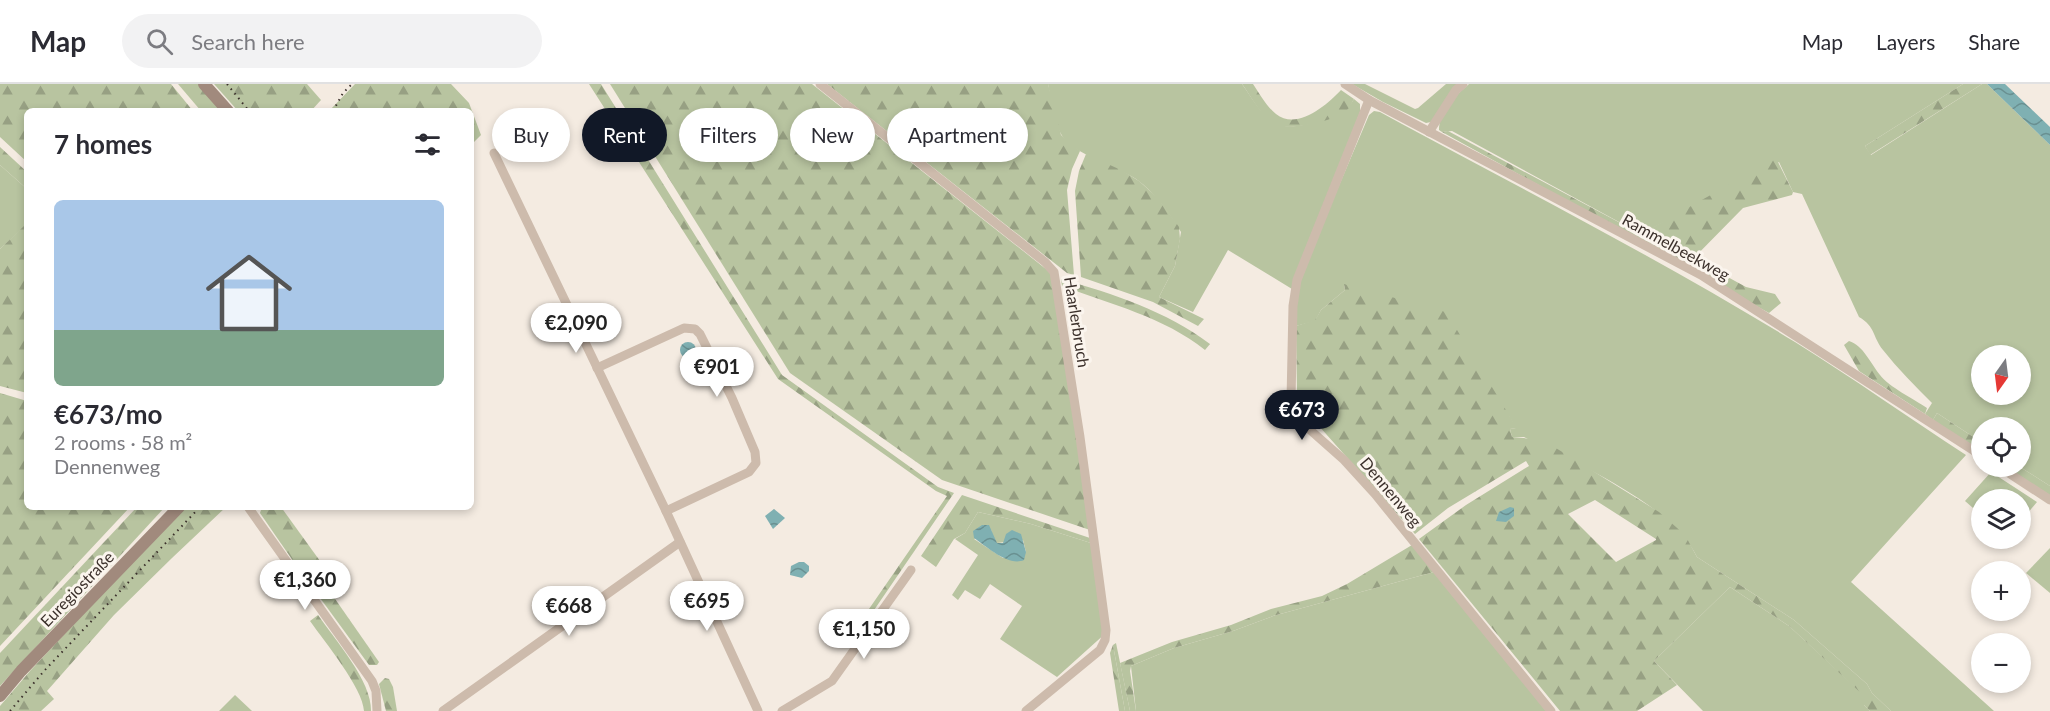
<!DOCTYPE html>
<meta charset="utf-8">
<style>
body{margin:0;font-family:Lato,sans-serif;background:#f2f2f3;color:#2b2b33;height:100vh;display:flex;flex-direction:column;font-size:22px;white-space:nowrap}
*{box-sizing:border-box;margin:0}
p{font-size:20px;color:#7c7c81}
.icon{flex:none;width:33px;height:33px;fill:none;stroke:currentColor;stroke-width:2;stroke-linecap:round;stroke-linejoin:round}
.map{position:relative;flex:1;overflow:hidden}
.details{position:absolute;left:24px;top:24px;width:450px;height:402px;display:flex;flex-direction:column;background:#fff;border-radius:9px;box-shadow:0 3px 9px #0003}
.details>*{flex:none}
.top-card{position:absolute;left:492px;top:24px;width:570px;height:54px;display:flex;gap:12px}
.needle{width:39px;rotate:194deg}
.fabs{position:absolute;left:1971px;top:261px;display:grid;gap:12px}
.fabs a{display:grid;place-items:center;width:60px;height:60px;border-radius:50%;background:#fff;box-shadow:0 3px 9px #0003;font-size:30px}
.price{position:absolute;translate:-50% -51px;padding:0 14px;border-radius:21px;background:#fff;color:#222;font-size:20px;line-height:39px;filter:drop-shadow(0 2px 3px #0008)}
.price::after{content:'';position:absolute;left:50%;top:36px;width:18px;height:14px;margin-left:-9px;background:inherit;clip-path:polygon(0 0,100% 0,50% 100%)}
.price.active{background:#111827;color:#fff}
ul{padding:0;list-style:none}
li{display:grid;align-content:center;gap:12px;height:318px;padding:0 30px}
li span{display:grid;place-items:center;height:186px;border-radius:9px;color:#555}
li>.icon{margin-inline-start:auto}
span .icon{width:108px;height:108px;fill:#fffc;stroke-width:1}
li b{font-size:26px}
h2{display:flex;justify-content:space-between;align-items:center;height:72px;padding:0 30px;font-size:26px}
.pill{padding:0 21px;border-radius:27px;background:#fff;box-shadow:0 3px 9px #0003;font-size:21px;line-height:54px}
.pill.active{background:#111827;color:#fff}
header{display:flex;align-items:center;gap:36px;box-sizing:border-box;height:84px;padding:0 30px;background:#fff;border-bottom:2px solid #e1e1e2}
header strong{font-size:28px}
nav{display:flex;gap:33px;margin-inline-start:auto;font-size:21px}
.search{width:420px;height:54px;background:#f2f2f3;display:flex;align-items:center;gap:15px;box-sizing:border-box;padding:0 21px;border-radius:33px;color:#7c7c81;font-size:22px}
.map>svg:first-child{display:block}
.grass{fill:#b8c4a0;fill-rule:evenodd}
.forest{fill:url(#forest-firs);fill-rule:evenodd}
.water{fill:url(#water-waves)}
.lines{fill:none;stroke-linecap:round;stroke-linejoin:round}
.street{stroke:#cdbbac;stroke-width:9}
.secondary{stroke:#a18a7d;stroke-width:12}
.rail{stroke:#3b302b;stroke-width:2;stroke-dasharray:1.5 4.5;stroke-linecap:butt}
.labels{text-anchor:middle;stroke-width:6;stroke-linejoin:round;paint-order:stroke}
.street-label{font-size:16px;fill:#3b302b;stroke:#fbf5ee}
</style>
<header>
<strong>Map</strong>
<div class="search"><svg class="icon" aria-label="search" viewBox="0 0 24 24"><circle cx="10" cy="10" r="6"/><path d="M15 15l6 6"/></svg>Search here</div>
<nav><a>Map</a><a>Layers</a><a>Share</a></nav>
</header>
<div class="map">
<svg width="2050" height="627" viewBox="0 0 2050 627">
<defs>
<pattern id="forest-firs" width="22" height="20" patternUnits="userSpaceOnUse" patternTransform="scale(1.5)"><rect width="22" height="20" fill="#b8c4a0"/><path d="M5 1l3.5 6h-7zM16 11l3.5 6h-7z" fill="#97a083"/></pattern>
<pattern id="water-waves" width="16" height="10" patternUnits="userSpaceOnUse" patternTransform="scale(1.5)"><rect width="16" height="10" fill="#7fb0b2"/><path d="M0 5q4-4 8 0t8 0" fill="none" stroke="#699091"/></pattern>
</defs>
<rect width="100%" height="100%" fill="#f4ebe1"/>
<g class="grass">
<path d="M1048,0H1242C1268,37 1271,51 1320,37C1334,33 1346,29 1354,15L1360,20V28L1292,205L1228,166L1193,228L1159,213L1175,182L1181,148C1168,128 1156,109 1136,95C1116,82 1072,70 1061,50C1053,36 1051,16 1048,0Z"/>
<polygon points="1352,0 1365,0 1415,25 1418,24 1446,0 1459,0 1431,38 1426,39 1383,18"/>
<path d="M1469,0H1963L1865,62L1871,71L1982,0H1987L2050,61V402L2020,383V344H1982L1981,358L1937,329L1933,336L1925,330L1932,319C1915,302 1898,285 1883,266C1872,252 1876,243 1859,233L1802,110L1793,108L1779,78L1641,150L1452,47L1442,48L1439,46C1439,28 1456,11 1469,0ZM1982,272H2020V310H1982Z"/>
<path d="M1374,27L1380,28L1402,40C1534,111 1668,180 1795,258C1853,294 1909,334 1966,371L1851,498L1994,627H1891L1872,609L1867,600L1794,536L1697,473C1672,420 1575,379 1524,353H1512L1510,345L1516,344L1509,332L1344,201L1345,206L1321,226L1315,237L1296,242V216L1301,191L1369,31Z"/>
<polygon points="0,81 27,105 27,137 25,142 0,165"/>
<polygon points="1991,388 2037,418 2021,437 2020,416 1982,416 1981,431 1965,417"/>
<path d="M978,428L1031,440L1094,460L1107,548L1057,593L1000,555L1022,522L990,500L980,515L965,506L958,516L952,511L978,471L955,455L965,449ZM991,446L994,456L997,459L1023,456L1026,468L1003,474L974,455Z"/>
<polygon points="2050,464 2050,509 2026,489"/>
<polygon points="1434,488 1547,627 1136,627 1131,582 1174,564 1233,547 1273,532"/>
<polygon points="1730,503 1789,542 1864,611 1864,621 1870,627 1703,627 1654,577"/>
<polygon points="1116,559 1130,627 1125,627 1113,561"/>
<polygon points="235,611 252,627 219,627"/>
</g>
<g class="forest">
<polygon points="0,0 171,0 193,27 27,27 27,78 0,53"/>
<polygon points="178,0 198,0 222,27 201,27"/>
<polygon points="214,0 307,0 321,16 311,27 238,27"/>
<polygon points="355,0 451,0 469,19 481,51 471,61 471,27 329,27"/>
<polygon points="589,0 601,0 782,291 938,403 954,409 855,554 851,551 947,412 936,407 778,295"/>
<polygon points="610,0 812,0 1051,189 1093,447 942,396 790,289"/>
<polygon points="827,0 1048,0 1061,51 1080,67 1072,85 1067,106 1074,191 1067,189"/>
<path d="M1242,0H1253C1259,9 1267,23 1276,30C1297,47 1327,21 1341,6L1354,15C1352,18 1351,21 1349,24C1338,37 1289,48 1274,40C1263,35 1250,11 1242,0Z"/>
<polygon points="1963,0 1982,0 1870,71 1865,62"/>
<polygon points="1448,47 1641,150 1775,75 1778,78 1793,108 1792,111 1743,124 1686,182 1442,48"/>
<polygon points="0,63 27,88 27,105 0,81"/>
<polygon points="1086,70 1123,87 1139,97 1158,114 1179,143 1180,155 1175,182 1159,213 1204,235 1198,242 1153,218 1081,193 1075,107 1079,87"/>
<polygon points="27,137 27,309 0,302 0,165 24,142"/>
<polygon points="1702,179 1746,203 1775,210 1781,219 1769,229 1693,187"/>
<path d="M1061,195C1114,210 1166,227 1210,260L1205,266C1164,233 1110,220 1062,202Z"/>
<path d="M1344,200L1446,228L1517,344L1510,345L1512,353L1533,355L1551,361L1659,428L1685,451L1697,473L1794,536L1867,600L1872,609L1891,627H1870L1864,621L1863,611L1789,542L1730,503L1654,577L1677,601L1637,627H1560L1419,455L1466,421L1529,382L1526,377L1448,424L1415,450L1302,323L1297,310L1296,242L1315,236L1321,226L1345,206ZM1595,416L1656,455V456L1616,478L1568,430Z"/>
<path d="M1849,257C1863,261 1871,280 1880,291C1889,303 1914,315 1927,324L1925,330L1859,287L1844,261Z"/>
<polygon points="0,309 27,317 27,423 130,423 0,562"/>
<polygon points="1937,329 1981,358 1981,368 1933,336"/>
<polygon points="2004,383 2020,383 2050,402 2050,413"/>
<polygon points="962,411 1093,455 1094,460 1031,440 978,428 965,449 954,455 936,483 921,472"/>
<polygon points="137,423 165,423 0,602 0,569"/>
<polygon points="183,423 226,423 172,474 114,531 47,607 54,615 41,627 0,627 0,622 30,587"/>
<polygon points="262,423 281,423 320,477 302,490 260,429"/>
<polygon points="1412,461 1434,488 1273,532 1233,547 1174,564 1131,582 1130,587 1136,627 1130,627 1120,579 1172,558 1231,541 1271,525 1322,512 1347,500"/>
<polygon points="317,489 379,578 377,581 369,581 307,496"/>
<path d="M318,531C335,556 372,597 371,627H364C363,604 324,557 310,537Z"/>
<polygon points="1113,561 1125,627 1119,627 1110,569"/>
<polygon points="385,594 389,595 393,603 397,627 386,627 379,600"/>
</g>
<g class="water">
<polygon points="1987,0 2005,0 2050,43 2050,61"/>
<circle cx="688" cy="266" r="8"/>
<polygon points="1510,423 1514,424 1514,432 1506,438 1496,437 1499,428"/>
<polygon points="774,425 785,434 773,445 765,432"/>
<path d="M982,441H989L997,459H1003L1006,450L1012,446L1021,450L1026,468L1024,476C1009,483 987,463 974,454L973,447Z"/>
<polygon points="799,478 804,478 809,482 809,487 802,494 790,491 791,482"/>
</g>
<g class="lines">
<g class="street">
<polyline points="820,0 1045,178 1054,188 1080,353 1106,546 1105,556 1100,566 1026,627"/>
<polyline points="1345,0 1369,16 1701,191 1982,372"/>
<polyline points="1369,16 1297,196 1293,222 1291,316 1299,333 1309,345 1344,376 1375,410 1551,627"/>
<polyline points="1429,48 1456,6 1463,0"/>
<polyline points="494,69 666,427 758,627"/>
<polyline points="597,284 684,244 695,245 700,250 732,314 755,368 756,379 749,388 666,427"/>
<polyline points="1998,382 2050,416"/>
<polyline points="248,423 372,597 376,607 377,627"/>
<polyline points="443,627 680,458"/>
<polyline points="782,627 832,597 911,486"/>
</g>
<g class="secondary">
<polyline points="204,0 228,27"/>
<polyline points="0,612 21,587 179,423"/>
</g>
<g class="rail">
<polyline points="227,0 249,27"/>
<polyline points="333,27 343,9 352,0"/>
<polyline points="10,627 44,587 200,423"/>
</g>
</g>
<g class="labels">
<g class="street-label">
<text transform="translate(1676 163) rotate(29)" y="6">Rammelbeekweg</text>
<text transform="translate(1077 238) rotate(81)" y="6">Haarlerbruch</text>
<text transform="translate(1391 408) rotate(50)" y="6">Dennenweg</text>
<text transform="translate(77 505) rotate(-46)" y="6">Euregiostraße</text>
</g>
</g>
</svg>
<div class="fabs">
<a><svg class="needle" viewBox="-14 -14 28 28"><path d="M0-13l5 13h-10z" fill="#e53935"/><path d="M0 13l5-13h-10z" fill="#7c7c81"/></svg></a>
<a><svg class="icon" aria-label="locate" viewBox="0 0 24 24"><circle cx="12" cy="12" r="6"/><path d="M12 2v4M12 18v4M2 12h4M18 12h4"/></svg></a>
<a><svg class="icon" aria-label="layers" viewBox="0 0 24 24"><path d="M12 4l9 5-9 5-9-5zM3 14l9 5 9-5"/></svg></a>
<a>+</a>
<a>−</a>
</div>
<b class="price" style="left:576px;top:270px">€2,090</b>
<b class="price" style="left:717px;top:314px">€901</b>
<b class="price active" style="left:1302px;top:357px">€673</b>
<b class="price" style="left:305px;top:527px">€1,360</b>
<b class="price" style="left:707px;top:548px">€695</b>
<b class="price" style="left:569px;top:553px">€668</b>
<b class="price" style="left:864px;top:576px">€1,150</b>
<div class="top-card">
<a class="pill">Buy</a>
<a class="pill active">Rent</a>
<a class="pill">Filters</a>
<a class="pill">New</a>
<a class="pill">Apartment</a>
</div>
<section class="details">
<h2>7 homes<svg class="icon" aria-label="filters" viewBox="0 0 24 24"><path d="M4 7h16M4 17h16"/><circle cx="9" cy="7" r="2"/><circle cx="15" cy="17" r="2"/></svg></h2>
<ul>
<li><span style="background:linear-gradient(#a9c7e8 70%,#7fa58c 0)"><svg class="icon" aria-label="home" viewBox="0 0 24 24"><path d="M3 11l9-7 9 7M6 9v11h12V9"/></svg></span><div><b>€673/mo</b><p>2 rooms · 58 m²</p><p>Dennenweg</p></div></li>
</ul>
</section>
</div>
